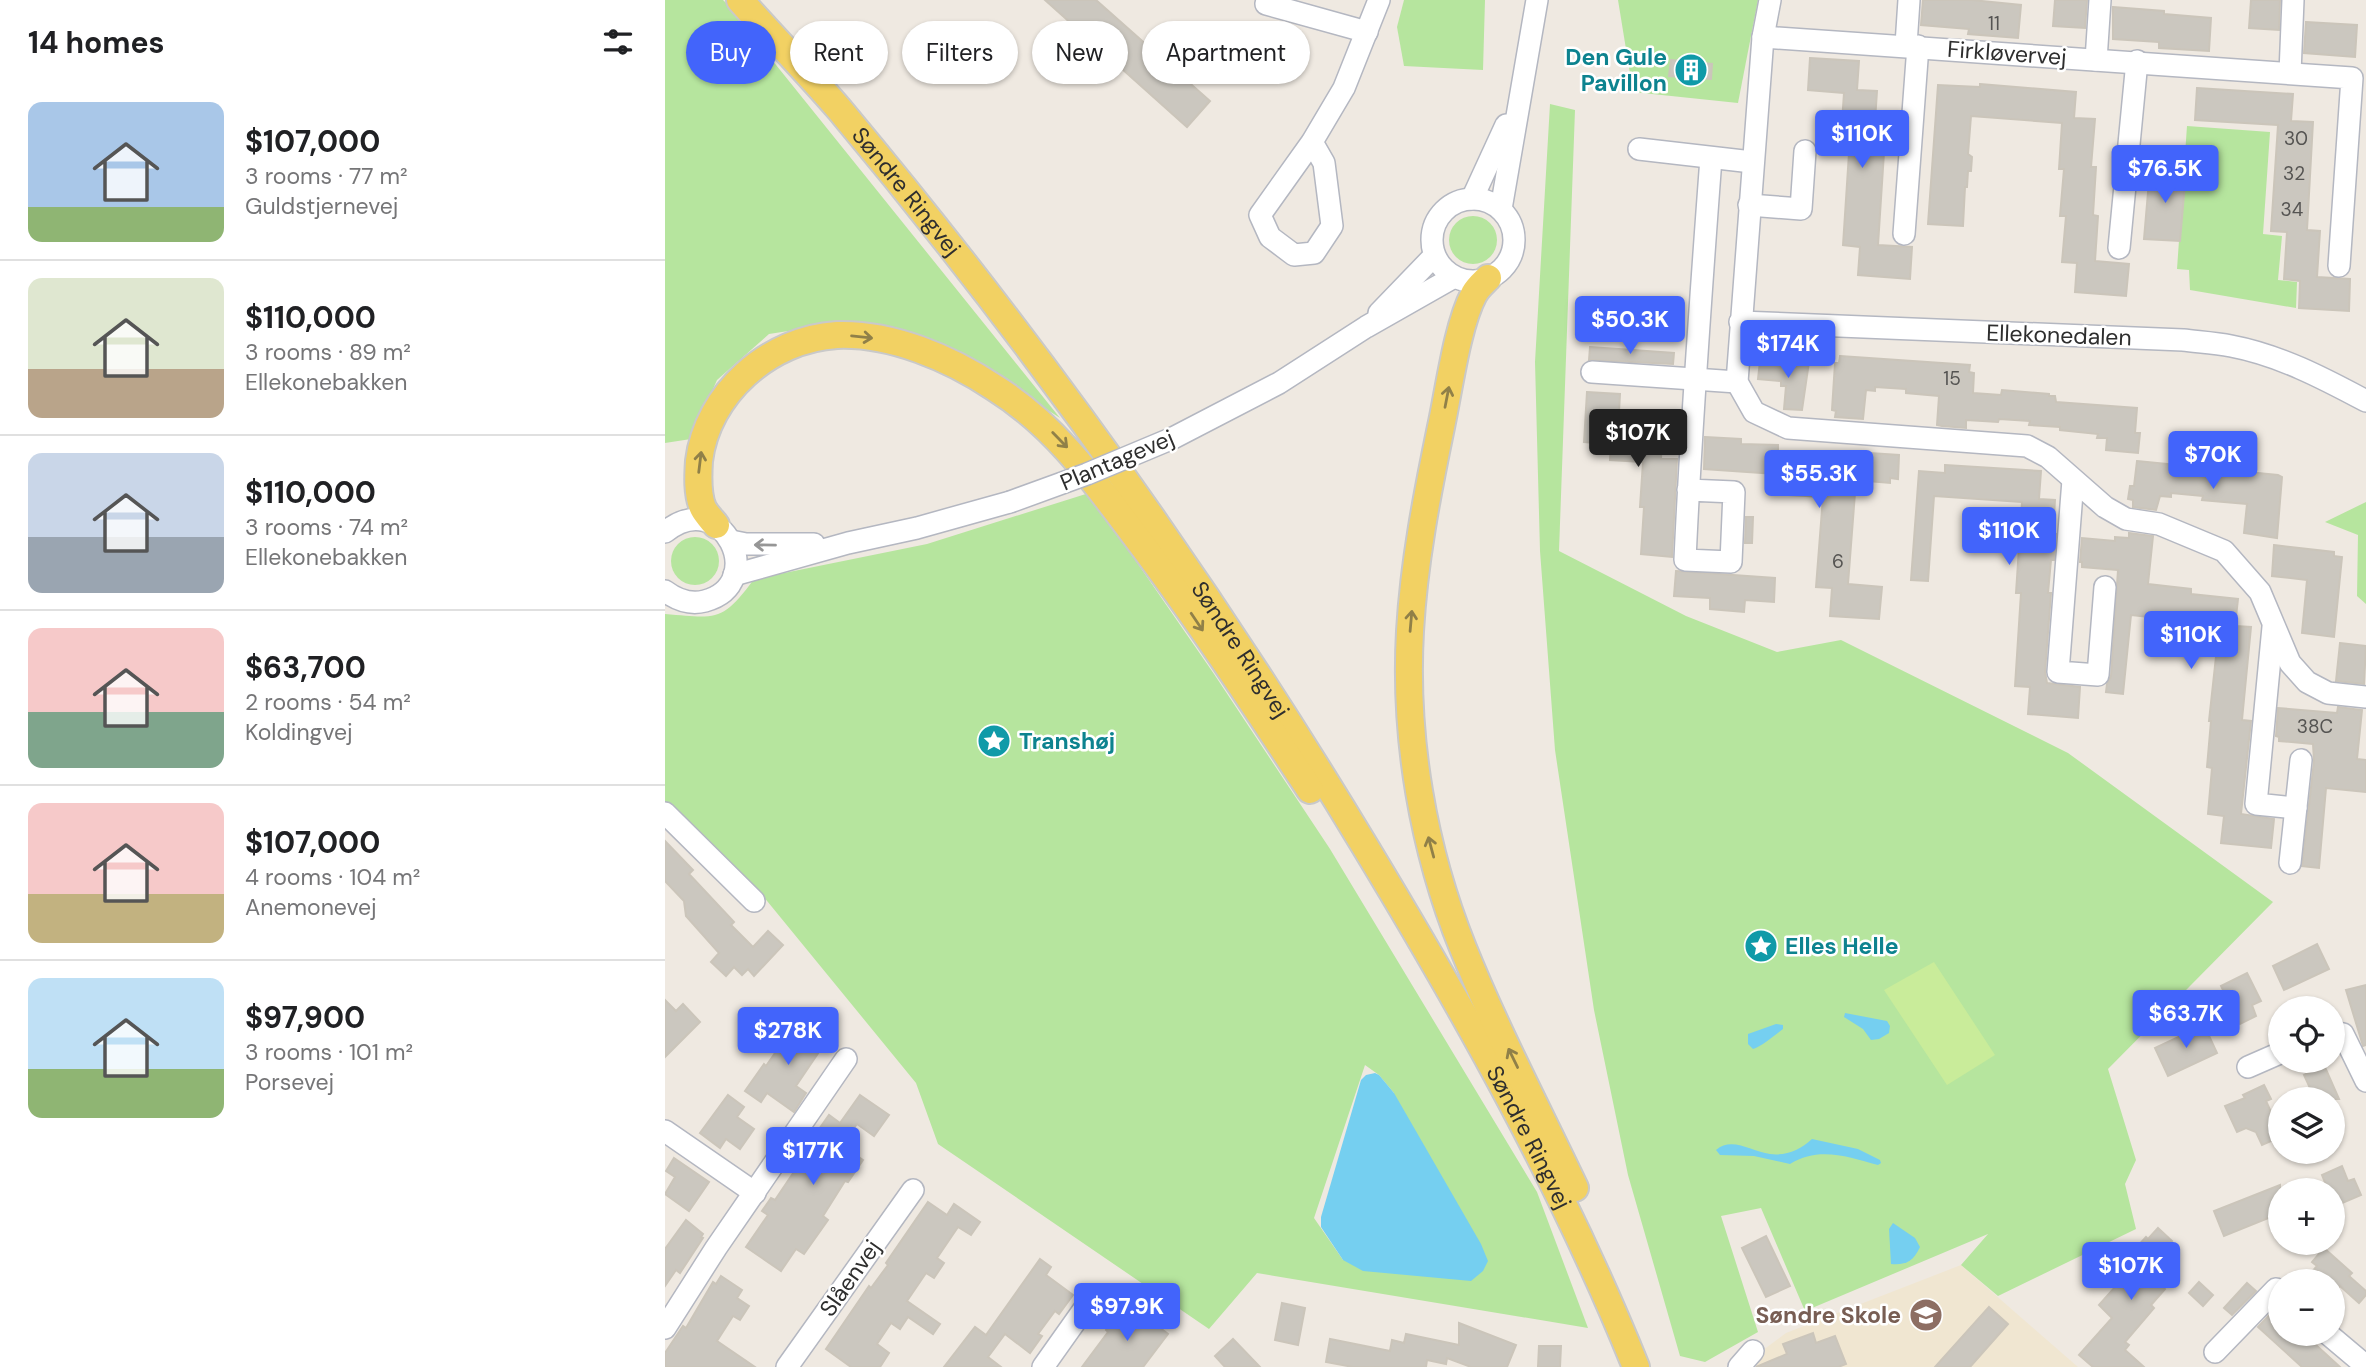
<!DOCTYPE html>
<meta charset="utf-8">
<style>
body{margin:0;font-family:"DM Sans",sans-serif;background:#f6f6f6;color:#202124;height:100vh;display:flex;flex-direction:column;font-size:26px;white-space:nowrap}
*{box-sizing:border-box;margin:0}
p{font-size:23px;color:#757577}
.icon{flex:none;width:38px;height:38px;fill:none;stroke:currentColor;stroke-width:2;stroke-linecap:round;stroke-linejoin:round}
.map{position:relative;flex:1;overflow:hidden}
.drawer{display:flex;flex-direction:column;background:#fff;width:665px}
.drawer>*{flex:none}
.hud{position:absolute;left:21px;top:21px;width:665px;height:63px;display:flex;gap:14px}
.tools{position:absolute;left:1603px;top:996px;display:grid;gap:14px}
.tools a{display:grid;place-items:center;width:77px;height:77px;border-radius:50%;background:#fff;box-shadow:0 2px 5px #0004;font-size:35px}
.price{position:absolute;translate:-50% -60px;padding:0 16px;border-radius:7px;background:#4264fb;color:#fff;font-size:23px;line-height:46px;filter:drop-shadow(0 2px 4px #0008)}
.price::after{content:'';position:absolute;left:50%;top:42px;width:21px;height:16px;margin-left:-10px;background:inherit;clip-path:polygon(0 0,100% 0,50% 100%)}
.price.active{background:#222;color:#fff}
ul{padding:0;list-style:none}
li{display:flex;align-items:center;gap:21px;height:175px;padding:0 28px}
li+li{border-top:2px solid #e0e0e0}
li span{display:grid;place-items:center;flex:none;width:196px;height:140px;border-radius:14px;color:#555}
li>.icon{margin-inline-start:auto}
span .icon{width:84px;height:84px;fill:#fffc;stroke-width:1}
li b{font-size:30px}
h2{display:flex;justify-content:space-between;align-items:center;height:84px;padding:0 28px;font-size:30px}
.chip{padding:0 24px;border-radius:32px;background:#fff;box-shadow:0 2px 5px #0004;font-size:24px;line-height:63px}
.chip.active{background:#4264fb;color:#fff}
main{display:flex;flex:1;min-height:0}
.map>svg:first-child{display:block}
.education{fill:#f0e6d1}
.green{fill:#b6e59e;fill-rule:evenodd}
.pitch{fill:#c9ec9a}
.water{fill:#75cff0}
.building{fill:#cbc7bf;stroke:#cbc5ba;stroke-width:2}
.lines{fill:none;stroke-linecap:round;stroke-linejoin:round}
.minor-casing{stroke:#b4b7c1;stroke-width:24}
.major-casing{stroke:#c9c9c9;stroke-width:30}
.minor{stroke:#fff;stroke-width:21}
.major{stroke:#f2d163;stroke-width:26}
.minor-bridge-casing{stroke:#b4b7c1;stroke-width:24;stroke-linecap:butt}
.minor-bridge{stroke:#fff;stroke-width:21}
.oneway{stroke:#908048}
.oneway2{stroke:#969696}
.labels{text-anchor:middle;stroke-width:5;stroke-linejoin:round;paint-order:stroke}
.number-label{font-size:19px;fill:#555452}
.street-label{font-size:23px;fill:#2e2e2e;stroke:#fff}
.culture-label{font-size:23px;font-weight:bold;fill:#0d838f;stroke:#fff;text-anchor:start}
.education-label{font-size:23px;font-weight:bold;fill:#785e54;stroke:#fff;text-anchor:end}
</style>
<main>
<section class="drawer">
<h2>14 homes<svg class="icon" aria-label="filters" viewBox="0 0 24 24"><path d="M4 7h16M4 17h16"/><circle cx="9" cy="7" r="2"/><circle cx="15" cy="17" r="2"/></svg></h2>
<ul>
<li><span style="background:linear-gradient(#a9c7e8 75%,#8fb573 0)"><svg class="icon" aria-label="home" viewBox="0 0 24 24"><path d="M3 11l9-7 9 7M6 9v11h12V9"/></svg></span><div><b>$107,000</b><p>3 rooms · 77 m²</p><p>Guldstjernevej</p></div></li>
<li><span style="background:linear-gradient(#dfe7d0 65%,#b9a48a 0)"><svg class="icon" aria-label="home" viewBox="0 0 24 24"><path d="M3 11l9-7 9 7M6 9v11h12V9"/></svg></span><div><b>$110,000</b><p>3 rooms · 89 m²</p><p>Ellekonebakken</p></div></li>
<li><span style="background:linear-gradient(#c9d6e8 60%,#9aa5b1 0)"><svg class="icon" aria-label="home" viewBox="0 0 24 24"><path d="M3 11l9-7 9 7M6 9v11h12V9"/></svg></span><div><b>$110,000</b><p>3 rooms · 74 m²</p><p>Ellekonebakken</p></div></li>
<li><span style="background:linear-gradient(#f6c9c9 60%,#7fa58c 0)"><svg class="icon" aria-label="home" viewBox="0 0 24 24"><path d="M3 11l9-7 9 7M6 9v11h12V9"/></svg></span><div><b>$63,700</b><p>2 rooms · 54 m²</p><p>Koldingvej</p></div></li>
<li><span style="background:linear-gradient(#f6c9c9 65%,#c2b280 0)"><svg class="icon" aria-label="home" viewBox="0 0 24 24"><path d="M3 11l9-7 9 7M6 9v11h12V9"/></svg></span><div><b>$107,000</b><p>4 rooms · 104 m²</p><p>Anemonevej</p></div></li>
<li><span style="background:linear-gradient(#bfe0f5 65%,#8fb573 0)"><svg class="icon" aria-label="home" viewBox="0 0 24 24"><path d="M3 11l9-7 9 7M6 9v11h12V9"/></svg></span><div><b>$97,900</b><p>3 rooms · 101 m²</p><p>Porsevej</p></div></li>
</ul>
</section>
<div class="map">
<svg width="1701" height="1367" viewBox="0 0 1701 1367">
<rect width="100%" height="100%" fill="#efe9e1"/>
<polygon class="education" points="1296,1265 1413,1367 1083,1367 1090,1356 1121,1333"/>
<g class="green">
<polygon points="0,0 58,0 62,4 395,418 312,364 175,323 104,334 52,380 26,439 0,443"/>
<polygon points="739,0 820,0 818,70 739,66 732,27"/>
<polygon points="953,0 1093,0 1073,103 968,92"/>
<polygon points="885,104 910,110 894,551 1021,616 1112,652 1176,640 1403,753 1608,902 1443,1069 1471,1160 1460,1184 1471,1229 1333,1296 1296,1265 1323,1234 1140,1311 1096,1208 1056,1216 1093,1332 1040,1362 1015,1356 963,1175 929,1010 890,750 875,551 870,362"/>
<polygon points="1522,126 1605,132 1598,234 1617,236 1613,280 1632,282 1631,308 1525,290 1524,270 1512,269"/>
<circle cx="808" cy="240" r="24"/>
<path d="M424,493L549,674L665,849L872,1192L923,1328L592,1273L544,1329L273,1144L251,1083L98,896L0,802V614C51,618 57,623 89,579L262,544ZM700,1065L714,1075L729,1093L678,1260L649,1218Z"/>
<polygon points="1701,502 1701,604 1692,596 1693,535 1660,522"/>
<circle cx="30" cy="561" r="24"/>
</g>
<polygon class="pitch" points="1269,962 1330,1055 1282,1085 1219,990"/>
<g class="water">
<polygon points="1180,1013 1222,1021 1225,1026 1224,1033 1214,1039 1206,1040 1198,1029 1179,1017"/>
<path d="M1111,1024L1118,1025V1029C1111,1034 1096,1047 1088,1049L1083,1044V1034Z"/>
<polygon points="710,1073 714,1075 729,1093 816,1244 823,1261 818,1271 806,1281 698,1271 678,1260 656,1227 656,1217 696,1080 701,1075"/>
<path d="M1147,1139L1193,1149L1215,1160L1216,1163L1213,1165C1183,1157 1154,1146 1125,1164L1089,1156L1055,1155L1051,1150C1067,1136 1087,1152 1105,1154C1121,1156 1135,1150 1147,1139Z"/>
<path d="M1228,1223L1250,1238L1255,1247C1248,1262 1241,1265 1226,1264L1224,1229Z"/>
</g>
<g class="building">
<polygon points="380,0 431,0 545,101 522,127"/>
<polygon points="1258,0 1307,0 1356,5 1353,38 1303,34 1304,29 1256,25"/>
<polygon points="1390,0 1422,0 1420,28 1388,26"/>
<polygon points="1586,0 1615,0 1614,30 1584,28"/>
<polygon points="1448,7 1499,11 1499,14 1546,18 1544,51 1494,48 1494,42 1448,39"/>
<polygon points="1641,22 1692,25 1690,57 1639,53"/>
<polygon points="1145,58 1194,61 1192,90 1212,91 1209,136 1220,137 1213,245 1247,247 1245,279 1193,275 1195,247 1178,245 1185,138 1176,137 1179,93 1143,90"/>
<polygon points="1006,60 1047,64 1046,79 1004,76"/>
<polygon points="1315,84 1411,92 1409,118 1430,119 1426,167 1431,167 1428,215 1433,216 1430,261 1464,264 1461,296 1410,292 1412,263 1397,262 1401,216 1395,216 1399,169 1394,169 1397,123 1306,116 1303,154 1307,157 1306,171 1303,171 1302,187 1300,187 1298,226 1263,224 1273,85 1315,87"/>
<polygon points="1532,88 1628,94 1626,121 1648,122 1642,230 1655,231 1652,277 1685,279 1684,311 1634,308 1635,281 1619,279 1622,232 1606,231 1613,125 1530,120"/>
<polygon points="1485,169 1521,171 1515,241 1479,239"/>
<polygon points="925,347 1009,353 1008,364 924,360"/>
<polygon points="1175,356 1305,365 1304,372 1309,373 1308,393 1336,395 1337,390 1384,394 1384,396 1390,396 1391,402 1472,408 1470,433 1475,433 1473,453 1441,450 1442,438 1432,438 1433,434 1395,430 1395,427 1364,425 1365,421 1334,419 1333,422 1301,420 1301,428 1277,426 1272,425 1274,396 1241,393 1241,389 1210,387 1210,391 1201,390 1198,419 1170,417 1171,411 1167,410 1170,363 1174,363"/>
<polygon points="1118,360 1144,362 1137,410 1119,409 1121,386 1116,386 1116,381 1093,379 1095,361 1118,363"/>
<polygon points="922,392 955,394 953,429 997,432 996,459 1012,459 1007,557 976,554 979,507 975,507 978,462 945,460 946,444 919,442"/>
<polygon points="1040,437 1076,439 1076,444 1113,445 1113,461 1188,467 1190,452 1234,455 1233,479 1225,478 1225,483 1191,480 1183,584 1217,587 1214,619 1165,616 1167,588 1151,587 1158,497 1124,495 1125,475 1039,469"/>
<polygon points="1472,461 1613,475 1617,477 1612,538 1579,533 1582,504 1537,500 1538,496 1506,493 1506,497 1495,496 1491,510 1468,507 1468,500 1463,499 1465,486 1469,486"/>
<polygon points="1280,465 1376,471 1374,499 1390,500 1388,534 1391,534 1389,560 1386,560 1383,593 1386,593 1380,672 1382,683 1415,687 1413,718 1363,714 1365,687 1350,686 1356,593 1351,593 1357,502 1269,496 1263,581 1246,580 1254,471 1280,473"/>
<polygon points="1081,517 1088,517 1087,543 1080,543"/>
<polygon points="1464,533 1488,536 1483,584 1526,589 1526,594 1573,599 1570,626 1586,627 1577,720 1586,721 1576,814 1609,819 1606,848 1556,843 1559,816 1543,814 1547,768 1542,767 1546,721 1544,721 1554,629 1520,626 1521,621 1466,615 1458,694 1441,692 1442,684 1446,676 1453,570 1417,567 1417,562 1415,562 1417,538 1450,541 1450,537 1464,538"/>
<polygon points="1609,545 1669,552 1669,556 1677,557 1669,637 1637,633 1642,580 1607,576"/>
<polygon points="1011,571 1110,578 1109,602 1080,600 1079,612 1045,609 1045,598 1009,596"/>
<polygon points="1675,643 1701,646 1699,684 1671,681"/>
<polygon points="1673,707 1697,710 1692,759 1701,760 1701,792 1661,788 1654,868 1637,866 1649,761 1648,744 1614,741 1614,737 1611,736 1613,708 1672,713"/>
<polygon points="0,841 28,870 24,874 69,922 66,925 88,947 103,931 118,945 89,976 83,969 77,975 69,967 61,976 46,962 54,953 21,916 19,901 0,881"/>
<polygon points="1652,944 1664,969 1619,990 1608,966"/>
<polygon points="1582,973 1596,1001 1587,1005 1591,1016 1575,1024 1556,986"/>
<polygon points="1701,985 1701,1045 1698,1046 1681,990"/>
<polygon points="0,1000 11,1011 18,1004 35,1022 0,1057"/>
<polygon points="133,1020 162,1040 131,1086 141,1093 129,1112 102,1093 96,1102 80,1091 99,1064 101,1066"/>
<polygon points="1539,1025 1552,1053 1503,1076 1490,1048"/>
<polygon points="1659,1065 1674,1099 1650,1099 1639,1075"/>
<polygon points="1599,1085 1606,1099 1601,1101 1615,1132 1615,1137 1597,1145 1591,1132 1581,1128 1572,1132 1560,1106 1580,1098 1578,1095"/>
<polygon points="63,1095 79,1107 72,1117 89,1129 75,1149 61,1139 55,1148 35,1133"/>
<polygon points="195,1095 224,1115 209,1136 192,1124 176,1145 198,1160 183,1182 180,1181 158,1216 163,1220 139,1254 131,1249 116,1271 81,1247 103,1215 97,1211 106,1198 110,1200 141,1154 138,1152 164,1115 175,1123"/>
<polygon points="9,1158 44,1182 24,1211 0,1194 10,1177 1,1171"/>
<polygon points="1677,1166 1683,1181 1689,1179 1696,1195 1670,1206 1668,1190 1663,1190 1657,1175"/>
<polygon points="1615,1185 1615,1210 1610,1212 1611,1215 1559,1236 1549,1211"/>
<polygon points="263,1202 282,1215 289,1204 315,1222 306,1235 293,1227 272,1258 279,1263 269,1278 261,1273 242,1301 275,1324 268,1334 243,1317 235,1329 226,1323 212,1344 224,1353 215,1367 186,1367 161,1349 204,1286 206,1288 223,1265 221,1263"/>
<polygon points="21,1220 38,1234 36,1237 38,1238 15,1273 11,1270 0,1286 0,1249"/>
<polygon points="1493,1228 1507,1241 1500,1248 1513,1261 1493,1283 1500,1289 1486,1305 1489,1308 1460,1342 1464,1345 1460,1350 1479,1367 1428,1367 1414,1355 1447,1318 1434,1305 1460,1276 1452,1269 1481,1237 1483,1239"/>
<polygon points="1101,1236 1125,1286 1101,1297 1077,1248"/>
<polygon points="1659,1248 1687,1273 1684,1276 1701,1291 1701,1295 1694,1303 1675,1286 1668,1294 1668,1281 1639,1281 1652,1266 1647,1262"/>
<polygon points="375,1259 386,1267 381,1275 408,1295 394,1314 390,1311 373,1334 377,1336 365,1353 340,1334 323,1357 336,1367 279,1367 310,1327 321,1335"/>
<polygon points="56,1276 77,1290 72,1298 84,1306 75,1320 68,1316 52,1341 90,1367 0,1367 0,1353 18,1326 21,1328 48,1282 51,1284"/>
<polygon points="1534,1282 1548,1295 1538,1306 1524,1293"/>
<polygon points="1582,1283 1591,1291 1567,1315 1559,1308"/>
<polygon points="617,1303 640,1308 633,1345 610,1340"/>
<polygon points="1324,1307 1343,1324 1305,1367 1270,1367"/>
<polygon points="1611,1308 1615,1312 1615,1334 1639,1334 1675,1367 1637,1367 1593,1327"/>
<polygon points="456,1310 471,1321 477,1314 503,1334 478,1367 417,1367 443,1332 441,1330"/>
<polygon points="794,1323 851,1345 842,1367 806,1367 782,1358 781,1364 762,1360 761,1367 688,1367 661,1362 665,1339 725,1351 727,1340 739,1343 741,1334 794,1345"/>
<polygon points="1148,1333 1151,1343 1170,1336 1181,1364 1173,1367 1091,1367 1122,1354 1118,1344"/>
<polygon points="568,1339 595,1367 560,1367 550,1356"/>
<polygon points="874,1346 896,1346 895,1367 873,1367"/>
</g>
<g class="lines">
<defs>
<g id="minor">
<polyline points="602,0 601,4 702,32"/>
<polyline points="1105,0 1098,37 1072,382 1089,412 1123,428 1362,446 1383,457 1440,507 1461,519 1494,524 1559,551 1595,592 1625,663 1642,682 1663,693 1701,697"/>
<polyline points="1098,37 1687,78 1674,266"/>
<polyline points="1241,45 1244,0"/>
<polyline points="1431,60 1435,0"/>
<polyline points="1625,73 1628,0"/>
<polyline points="647,142 659,163 667,226 649,253 629,255 605,237 595,215 647,142 679,88 714,0"/>
<polyline points="974,149 1087,162"/>
<circle cx="808" cy="240" r="41"/>
<polyline points="807,199 841,125"/>
<polyline points="1084,205 1136,209 1140,151"/>
<polyline points="836,209 872,0"/>
<polyline points="1239,234 1253,46"/>
<polyline points="1454,248 1472,61"/>
<polyline points="714,313 769,256"/>
<path d="M1075,322L1518,340C1534,342 1550,343 1566,346C1614,355 1658,378 1701,401"/>
<polyline points="927,372 1072,382"/>
<polyline points="508,438 614,383 701,327 789,277"/>
<polyline points="1408,480 1393,672 1433,675 1440,587"/>
<path d="M1023,490L1069,492L1066,562L1020,560C1026,425 1036,292 1046,158"/>
<path d="M0,532C58,485 104,584 40,601C25,605 12,600 0,591"/>
<polyline points="66,541 81,544 149,544"/>
<polyline points="69,575 183,543 252,528 345,502"/>
<polyline points="1608,627 1591,804 1631,808"/>
<polyline points="0,813 89,901"/>
<polyline points="1625,863 1636,760"/>
<polyline points="1668,1032 1678,1034 1701,1081"/>
<polyline points="1583,1067 1615,1053"/>
<polyline points="0,1131 90,1193"/>
<polyline points="0,1328 51,1248 181,1059"/>
<polyline points="1663,1334 1701,1366"/>
<polyline points="1550,1352 1611,1289 1615,1292"/>
<polyline points="122,1367 248,1190"/>
<polyline points="378,1367 429,1295"/>
<polyline points="1074,1367 1088,1351"/>
</g>
<g id="major">
<path id="s1" d="M75,0C108,37 143,73 175,110C369,342 545,589 701,848C802,1015 898,1186 971,1367"/>
<path d="M823,278C818,283 813,287 809,294C792,326 784,390 776,427C762,495 749,562 745,631C739,738 758,849 798,948C831,1030 872,1108 910,1188"/>
<path d="M51,525C47,520 41,514 38,508C32,494 33,476 34,461C42,394 104,339 172,335C226,333 285,358 330,388C389,425 427,478 468,533C531,616 588,703 645,790"/>
</g>
</defs>
<use href="#minor" class="minor-casing"/>
<use href="#major" class="major-casing"/>
<use href="#minor" class="minor"/>
<use href="#major" class="major"/>
<defs>
<polyline id="minor-bridge" points="345,502 422,474 508,438"/>
</defs>
<use href="#minor-bridge" class="minor-bridge-casing"/>
<use href="#minor-bridge" class="minor-bridge"/>
</g>
<defs><path id="oneway-shaft" d="M-6 0H5M1.5-3L5.5 0L1.5 3" fill="none" stroke-width="1.6" stroke-linecap="round" stroke-linejoin="round" transform="scale(1.75)"/></defs>
<g class="oneway">
<use href="#oneway-shaft" transform="translate(197 337) rotate(6)"/>
<use href="#oneway-shaft" transform="translate(782 397) rotate(-79)"/>
<use href="#oneway-shaft" transform="translate(395 440) rotate(46)"/>
<use href="#oneway-shaft" transform="translate(35 462) rotate(-83)"/>
<use href="#oneway-shaft" transform="translate(746 621) rotate(-85)"/>
<use href="#oneway-shaft" transform="translate(532 622) rotate(56)"/>
<use href="#oneway-shaft" transform="translate(766 847) rotate(-105)"/>
<use href="#oneway-shaft" transform="translate(848 1058) rotate(-116)"/>
</g>
<use class="oneway2" href="#oneway-shaft" transform="translate(100 545) rotate(-179)"/>
<defs>
<symbol id="building-disc" viewBox="-11 -11 22 22"><circle r="9.5" fill="#0f9aa8" stroke="#fff"/><path d="M-4-6H4V6H1V3H-1V6H-4ZM-2.5-4.3h1.7v1.8h-1.7ZM.8-4.3h1.7v1.8H.8ZM-2.5-1h1.7V.8h-1.7ZM.8-1h1.7V.8H.8Z" fill="#fff"/></symbol>
<symbol id="sight-disc" viewBox="-11 -11 22 22"><circle r="9.5" fill="#0f9aa8" stroke="#fff"/><path d="M0-6L1.8-2.2L6-1.7L2.9 1.2L3.7 5.4L0 3.3L-3.7 5.4L-2.9 1.2L-6-1.7L-1.8-2.2Z" fill="#fff"/></symbol>
<symbol id="school-disc" viewBox="-11 -11 22 22"><circle r="9.5" fill="#8d6e63" stroke="#fff"/><path d="M0-5L7-2L0 1L-7-2ZM-4 1L0 2.5L4 1V4Q0 6-4 4Z" fill="#fff"/></symbol>
</defs>
<g fill-rule="evenodd">
<use href="#building-disc" x="1007" y="51" width="38" height="38"/>
<use href="#sight-disc" x="310" y="722" width="38" height="38"/>
<use href="#sight-disc" x="1077" y="927" width="38" height="38"/>
<use href="#school-disc" x="1242" y="1296" width="38" height="38"/>
</g>
<g class="labels">
<g class="number-label">
<text x="1329" y="30">11</text>
<text x="1631" y="145">30</text>
<text x="1629" y="180">32</text>
<text x="1627" y="216">34</text>
<text x="1287" y="385">15</text>
<text x="1173" y="568">6</text>
<text x="1650" y="733">38C</text>
</g>
<g class="street-label">
<text transform="translate(1342 53) rotate(4)" y="8">Firkløvervej</text>
<text dy="8" stroke="none"><textPath href="#s1" startOffset="254">Søndre Ringvej</textPath></text>
<text transform="translate(1394 335) rotate(2)" y="8">Ellekonedalen</text>
<text transform="translate(452 460) rotate(-23)" y="8">Plantagevej</text>
<text dy="8" stroke="none"><textPath href="#s1" startOffset="821">Søndre Ringvej</textPath></text>
<text dy="8" stroke="none"><textPath href="#s1" startOffset="1388">Søndre Ringvej</textPath></text>
<text transform="translate(185 1278) rotate(-55)" y="8">Slåenvej</text>
</g>
<g class="culture-label">
<text x="1002" y="65" text-anchor="end">Den Gule<tspan x="1002" dy="26">Pavillon</tspan></text>
<text x="354" y="749">Transhøj</text>
<text x="1120" y="954">Elles Helle</text>
</g>
<g class="education-label">
<text x="1236" y="1323">Søndre Skole</text>
</g>
</g>
</svg>
<div class="tools">
<a><svg class="icon" aria-label="locate" viewBox="0 0 24 24"><circle cx="12" cy="12" r="6"/><path d="M12 2v4M12 18v4M2 12h4M18 12h4"/></svg></a>
<a><svg class="icon" aria-label="layers" viewBox="0 0 24 24"><path d="M12 4l9 5-9 5-9-5zM3 14l9 5 9-5"/></svg></a>
<a>+</a>
<a>−</a>
</div>
<b class="price" style="left:1197px;top:170px">$110K</b>
<b class="price" style="left:1500px;top:205px">$76.5K</b>
<b class="price" style="left:965px;top:356px">$50.3K</b>
<b class="price" style="left:1123px;top:380px">$174K</b>
<b class="price active" style="left:973px;top:469px">$107K</b>
<b class="price" style="left:1548px;top:491px">$70K</b>
<b class="price" style="left:1154px;top:510px">$55.3K</b>
<b class="price" style="left:1344px;top:567px">$110K</b>
<b class="price" style="left:1526px;top:671px">$110K</b>
<b class="price" style="left:1521px;top:1050px">$63.7K</b>
<b class="price" style="left:123px;top:1067px">$278K</b>
<b class="price" style="left:148px;top:1187px">$177K</b>
<b class="price" style="left:1466px;top:1302px">$107K</b>
<b class="price" style="left:462px;top:1343px">$97.9K</b>
<div class="hud">
<a class="chip active">Buy</a>
<a class="chip">Rent</a>
<a class="chip">Filters</a>
<a class="chip">New</a>
<a class="chip">Apartment</a>
</div>
</div>
</main>
